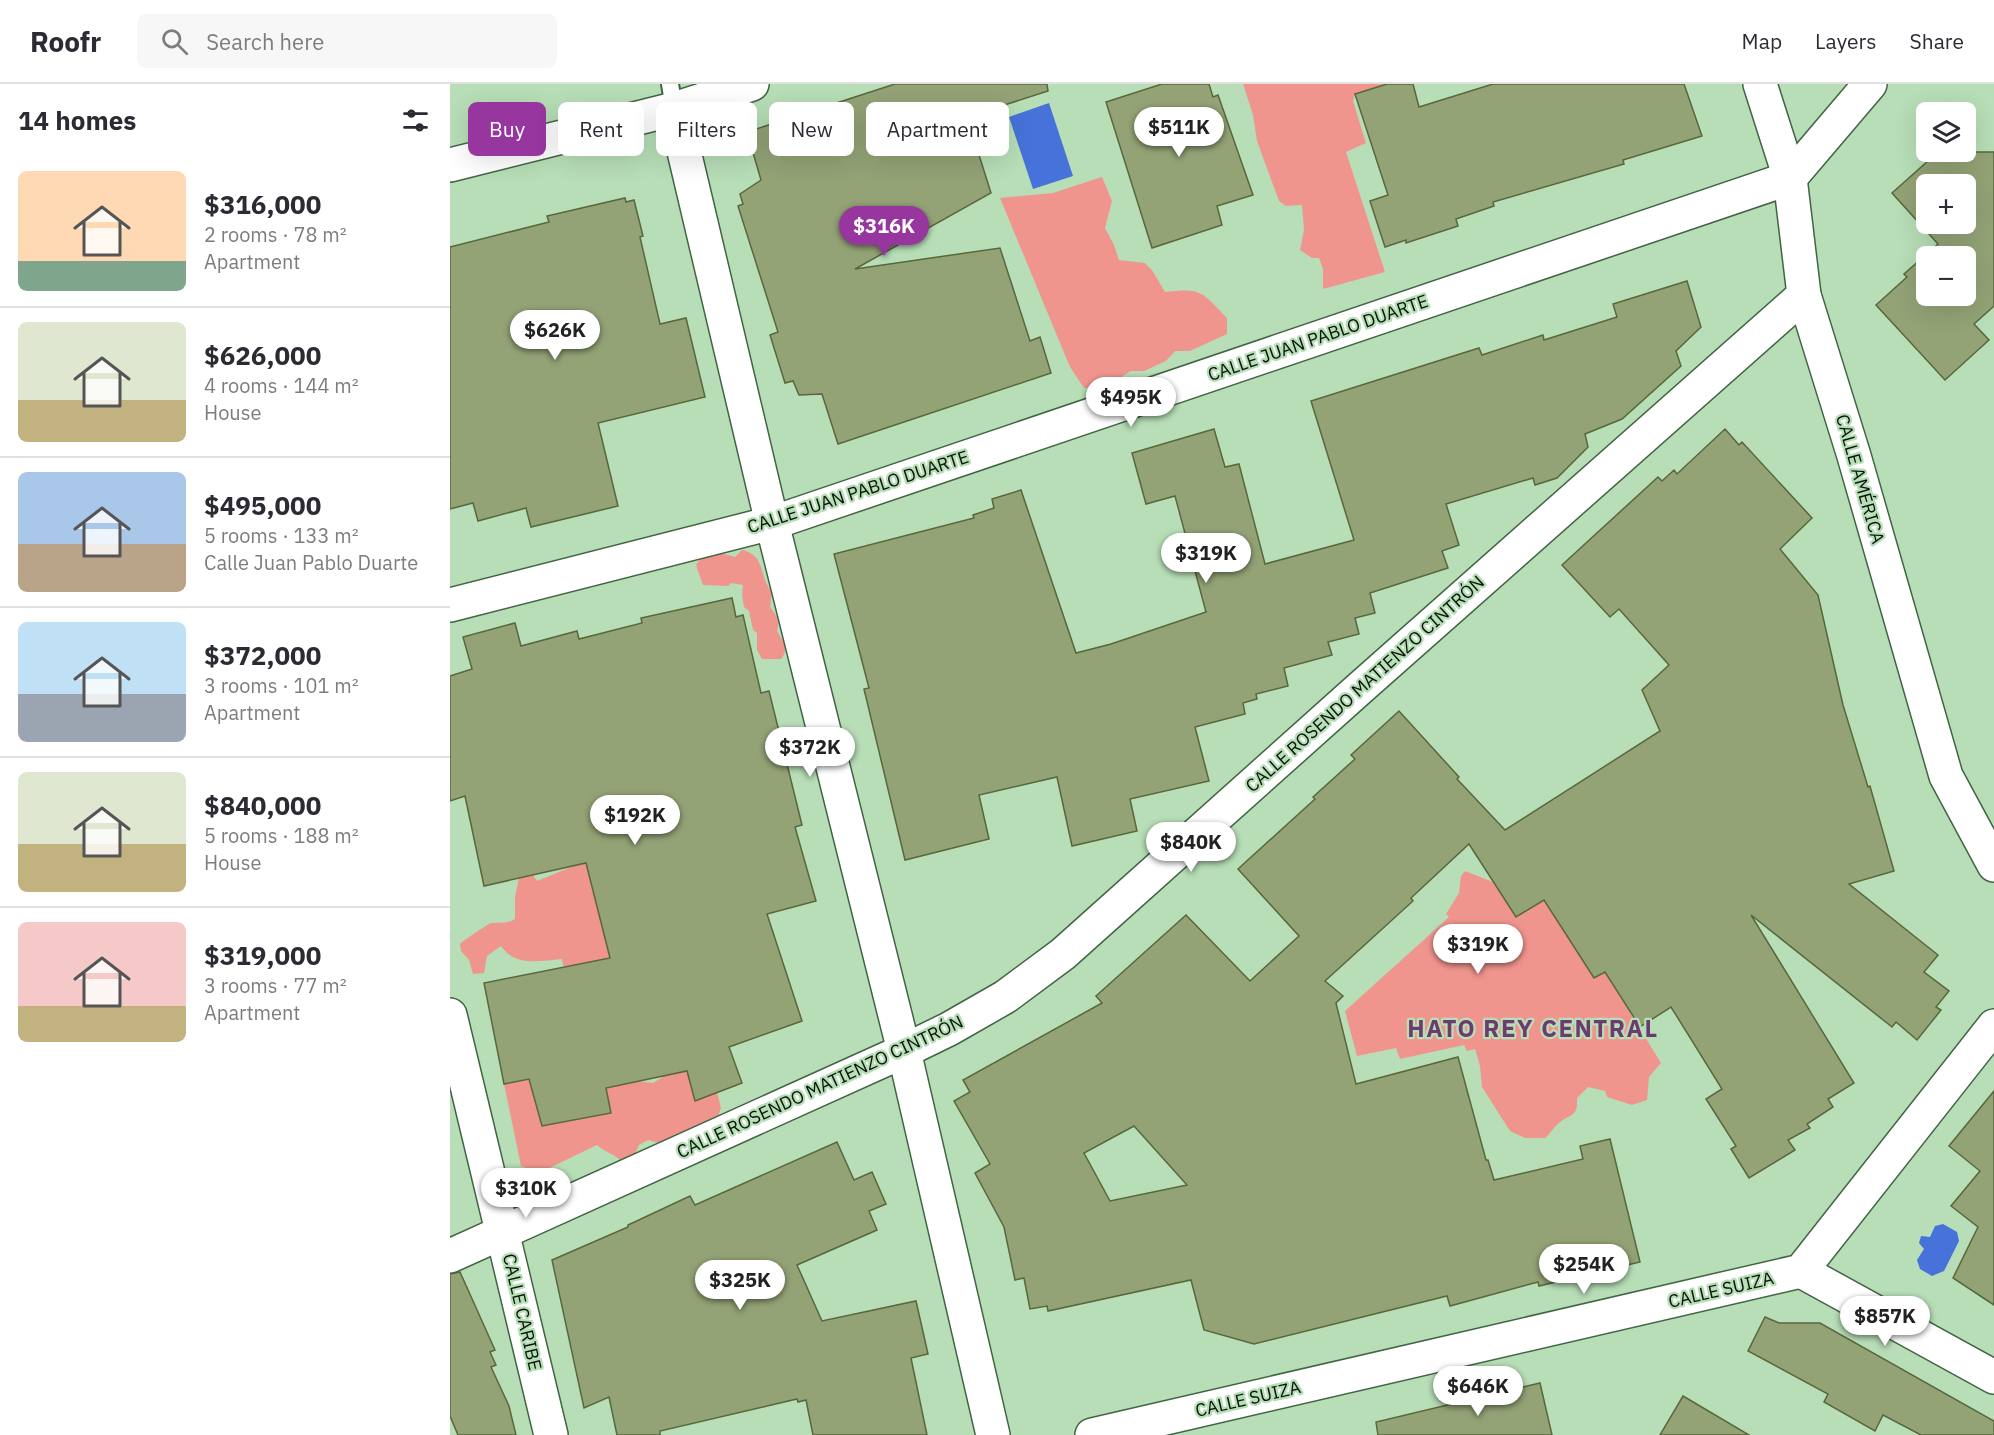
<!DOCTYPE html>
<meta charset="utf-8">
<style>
body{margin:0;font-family:"IBM Plex Sans",sans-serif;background:#f7f7f7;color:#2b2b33;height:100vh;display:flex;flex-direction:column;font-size:22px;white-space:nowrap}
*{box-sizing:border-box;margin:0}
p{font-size:20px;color:#7c7c81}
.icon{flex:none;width:33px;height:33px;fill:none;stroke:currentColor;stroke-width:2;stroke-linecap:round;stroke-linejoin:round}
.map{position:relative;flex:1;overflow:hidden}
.sheet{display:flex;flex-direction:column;background:#fff;width:450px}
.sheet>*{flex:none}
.banner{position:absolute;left:18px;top:18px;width:570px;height:54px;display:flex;gap:12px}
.tools{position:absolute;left:1466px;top:18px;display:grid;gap:12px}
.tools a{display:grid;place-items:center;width:60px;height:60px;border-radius:9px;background:#fff;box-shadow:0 6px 24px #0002;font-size:30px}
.price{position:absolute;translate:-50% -51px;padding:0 14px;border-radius:21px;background:#fff;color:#222;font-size:20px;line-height:39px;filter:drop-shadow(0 2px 3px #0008)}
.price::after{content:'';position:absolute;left:50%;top:36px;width:18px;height:14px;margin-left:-9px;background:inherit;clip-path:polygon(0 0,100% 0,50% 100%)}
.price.current{background:#97369e;color:#fff}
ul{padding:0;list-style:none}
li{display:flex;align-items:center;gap:18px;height:150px;padding:0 18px}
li+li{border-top:2px solid #e1e1e2}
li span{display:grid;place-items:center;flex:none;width:168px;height:120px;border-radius:9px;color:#555}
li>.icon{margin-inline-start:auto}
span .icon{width:72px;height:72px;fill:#fffc;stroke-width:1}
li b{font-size:26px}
h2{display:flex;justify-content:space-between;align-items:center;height:72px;padding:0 18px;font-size:26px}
.chip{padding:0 21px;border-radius:9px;background:#fff;box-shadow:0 6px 24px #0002;font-size:21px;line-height:54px}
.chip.current{background:#97369e;color:#fff}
header{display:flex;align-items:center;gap:36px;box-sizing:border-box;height:84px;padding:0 30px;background:#fff;border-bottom:2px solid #e1e1e2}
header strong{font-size:28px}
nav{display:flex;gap:33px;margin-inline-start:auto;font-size:21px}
.search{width:420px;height:54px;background:#f7f7f7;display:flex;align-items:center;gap:15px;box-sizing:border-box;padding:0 21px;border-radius:9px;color:#7c7c81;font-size:22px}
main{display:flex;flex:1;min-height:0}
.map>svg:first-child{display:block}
.green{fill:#f0958e}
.water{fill:#4772d9}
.building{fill:#93a376;stroke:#58673c;stroke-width:1.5;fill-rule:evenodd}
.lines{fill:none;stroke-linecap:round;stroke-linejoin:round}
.lane-casing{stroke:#426443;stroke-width:20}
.street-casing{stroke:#426443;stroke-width:36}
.lane{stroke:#fff;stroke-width:16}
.street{stroke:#fff;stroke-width:33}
.labels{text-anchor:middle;stroke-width:4.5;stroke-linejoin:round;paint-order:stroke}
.street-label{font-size:18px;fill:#081508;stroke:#b7deb7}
.district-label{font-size:24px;font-weight:bold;letter-spacing:1.5px;fill:#6c3c70;stroke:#b7deb7}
</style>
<header>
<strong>Roofr</strong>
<div class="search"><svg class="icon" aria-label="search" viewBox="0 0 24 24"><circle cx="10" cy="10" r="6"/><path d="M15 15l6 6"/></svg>Search here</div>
<nav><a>Map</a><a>Layers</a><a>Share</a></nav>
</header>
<main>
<section class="sheet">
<h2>14 homes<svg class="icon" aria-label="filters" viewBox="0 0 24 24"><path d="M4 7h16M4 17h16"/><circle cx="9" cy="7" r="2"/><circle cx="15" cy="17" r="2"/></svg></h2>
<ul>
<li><span style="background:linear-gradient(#ffd9b3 75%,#7fa58c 0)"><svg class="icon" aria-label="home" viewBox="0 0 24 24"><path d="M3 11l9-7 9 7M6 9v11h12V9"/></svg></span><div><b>$316,000</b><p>2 rooms · 78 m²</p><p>Apartment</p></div></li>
<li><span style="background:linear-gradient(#dfe7d0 65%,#c2b280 0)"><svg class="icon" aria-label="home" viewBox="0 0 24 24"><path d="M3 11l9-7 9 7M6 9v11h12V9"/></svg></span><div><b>$626,000</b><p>4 rooms · 144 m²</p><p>House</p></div></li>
<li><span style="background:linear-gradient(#a9c7e8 60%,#b9a48a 0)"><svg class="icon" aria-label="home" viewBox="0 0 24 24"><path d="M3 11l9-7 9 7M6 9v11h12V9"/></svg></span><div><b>$495,000</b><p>5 rooms · 133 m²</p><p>Calle Juan Pablo Duarte</p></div></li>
<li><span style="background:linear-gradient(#bfe0f5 60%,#9aa5b1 0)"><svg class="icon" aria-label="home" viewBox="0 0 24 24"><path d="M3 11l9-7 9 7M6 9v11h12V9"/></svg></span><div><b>$372,000</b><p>3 rooms · 101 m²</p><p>Apartment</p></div></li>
<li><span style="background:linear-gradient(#dfe7d0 60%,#c2b280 0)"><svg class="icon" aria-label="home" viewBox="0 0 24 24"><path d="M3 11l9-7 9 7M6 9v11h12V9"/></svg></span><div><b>$840,000</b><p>5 rooms · 188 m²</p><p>House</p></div></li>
<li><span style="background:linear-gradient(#f6c9c9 70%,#c2b280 0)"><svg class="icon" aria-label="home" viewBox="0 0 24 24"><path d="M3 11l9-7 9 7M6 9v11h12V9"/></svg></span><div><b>$319,000</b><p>3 rooms · 77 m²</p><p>Apartment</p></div></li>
</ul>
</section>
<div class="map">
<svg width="1544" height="1351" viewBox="0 0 1544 1351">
<rect width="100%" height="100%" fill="#b7deb7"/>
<g class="green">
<polygon points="793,0 937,0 905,10 903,17 916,59 896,68 935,188 873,205 873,185 869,174 862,174 850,166 854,146 852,121 836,122 829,117 807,57 803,31"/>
<path d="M652,93L662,117L655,144L664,161L669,176L695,179L702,186L715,208C752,203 753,209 777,234V250L740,267H725L716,277L694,287H681L655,303L634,304L620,283L550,114L603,109Z"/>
<path d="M292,466C317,472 308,492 322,508L320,523C327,532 330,536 327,547C332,556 340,565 331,575H312L307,566V549L303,546L299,527L294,523L292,511L293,501L281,499L278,502L253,501L246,481C258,462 268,469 285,473Z"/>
<path d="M134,767L161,875L118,887L113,881L112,875C90,877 65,883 51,862L37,872L34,889L23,890L19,876L11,867L10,860C13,857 38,840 41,839C50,838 58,840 65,835V813L69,794L83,791L87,797L121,783L119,771Z"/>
<path d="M1015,787L1043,798L1066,833L1094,816L1144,894L1155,888L1211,979L1199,993L1197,1016L1182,1021L1157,1013L1155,1007L1138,1003L1127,1014C1128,1035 1119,1029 1108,1040C1103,1044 1100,1050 1095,1054H1075L1060,1047L1032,1003L1030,982L1025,965L1017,967L1014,961L950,975L946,964L907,972L895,927L999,833L996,830L1009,809L1011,792Z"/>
<path d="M232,968L245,1017L267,1008L271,1024L267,1035L224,1063L198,1056L189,1061L183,1074L170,1076C163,1069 154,1068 147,1061L89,1089L71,1082L54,1000L79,995L92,1042L160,1028L156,1004L187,997L203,999L211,994Z"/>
</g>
<g class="water">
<polygon points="599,19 623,92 583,105 559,33"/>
<polygon points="1493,1140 1507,1148 1509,1157 1494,1187 1482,1192 1470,1185 1467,1176 1474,1165 1469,1159 1471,1152 1480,1153 1485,1142"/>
</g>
<g class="building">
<polygon points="445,0 597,0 598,7 517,33 541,109 405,185 550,164 580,257 590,253 601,289 388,360 372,310 349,311 343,297 335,299 320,251 328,248 288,122 293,120 290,110 311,96 297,48"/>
<polygon points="712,0 759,0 763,13 768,11 803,111 767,122 772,141 702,164 656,18"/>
<polygon points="937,0 963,0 969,23 1043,0 1234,0 1252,52 1173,76 1174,80 1043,118 1044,122 1006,135 1008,142 956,159 956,156 935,163 920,117 938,111 905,10"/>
<path d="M1488,68H1544V222L1524,240L1539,256L1495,296L1426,221L1457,193L1454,190L1488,160L1442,109ZM1476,100H1515V140H1476ZM1476,172H1515V212H1476Z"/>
<polygon points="175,114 176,118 184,116 193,152 190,153 210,240 236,234 255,313 148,339 168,422 81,443 76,424 28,437 23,419 0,425 0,163 99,138 97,132"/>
<polygon points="1237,197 1251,243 1226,267 1231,282 1172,335 1135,350 1138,363 1107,394 1085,401 1083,394 996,420 1009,461 992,467 998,484 920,509 925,529 905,534 909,550 878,558 882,571 834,584 838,602 806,610 807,615 793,619 795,630 745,643 759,697 680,715 687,747 622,762 607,693 529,711 539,755 455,776 414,605 419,604 384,470 524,434 523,431 544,424 542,415 571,406 626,569 661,560 756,528 725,412 696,420 682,369 764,345 775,383 789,380 815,480 904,456 861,317 1029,264 1032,271 1093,251 1094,256 1167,233 1163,220"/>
<path d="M1275,345L1289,361L1292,358L1362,434L1330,465L1368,511L1393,621L1418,703L1420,702L1444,787L1399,800L1488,871L1474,888L1499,907L1486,923L1491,926L1467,956L1446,938L1442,943L1301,831L1404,999L1378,1015L1383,1023L1357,1040L1360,1044L1338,1056L1345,1066L1299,1094L1281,1065L1286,1062L1256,1015L1272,1005L1221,923L1190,943L1155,888L1144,894L1094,816L1066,833L1019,760L961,814L963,817L875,897L893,912L886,919L906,1000L1008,973L1036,1076H1038L1044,1096L1133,1075L1130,1062L1160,1055L1190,1178L1089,1202L1088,1198L1000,1222L997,1212L804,1260L754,1246L741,1196L598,1227L597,1222L580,1225L574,1194L565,1196L554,1143L525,1089L540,1080L504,1017L520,1008L513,996L652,919L646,912L736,831L800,897L849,852L788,785L865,715L863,713L905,675L901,671L949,627L1009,693L1007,695L1055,746L1210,647L1192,606L1219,581L1169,525L1160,533L1112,481L1208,393L1212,397L1224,386L1227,390ZM684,1042L737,1101L660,1117L634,1069Z"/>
<polygon points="282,514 286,533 293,531 311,609 319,607 352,741 345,743 366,817 317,830 352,937 279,963 292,999 245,1017 237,987 156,1004 161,1029 92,1042 79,995 54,1000 34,899 160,874 136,779 34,802 15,712 0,717 0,592 22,585 13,553 65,539 71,562 127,547 129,555 192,539 191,534"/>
<polygon points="1544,1007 1544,1221 1503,1194 1528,1143 1501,1122 1530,1087 1499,1062"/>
<polygon points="387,1058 404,1096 422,1088 436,1120 419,1127 427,1146 347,1181 372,1237 466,1217 478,1270 461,1274 477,1351 363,1351 356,1316 348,1318 347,1315 210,1347 210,1351 167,1351 159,1313 134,1324 102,1176 178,1143 178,1141 240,1112 245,1121"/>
<polygon points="10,1188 45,1266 40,1268 46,1281 41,1283 59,1322 66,1351 8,1351 0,1332 0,1190"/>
<polygon points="1315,1233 1329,1239 1370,1239 1544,1337 1544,1351 1471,1351 1433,1331 1425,1347 1374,1318 1378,1310 1298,1267"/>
<polygon points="1090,1299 1102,1351 928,1351 926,1338"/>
<polygon points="1233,1312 1299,1351 1210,1351"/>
</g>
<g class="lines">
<defs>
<polyline id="lane" points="220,0 224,25"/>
<g id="street">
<polyline points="1310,0 1340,94 1354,211 1404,372 1496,692 1544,781"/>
<polyline points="224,25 322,439 454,967 543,1351"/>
<polyline points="0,81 224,25 302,0"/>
<polyline points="0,521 322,439 1340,94 1420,0"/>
<polyline points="0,931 101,1351"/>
<polyline points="0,1172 454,967 499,945 555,913 613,870 909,605 1354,211"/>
<polyline points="1351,1187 1544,1293"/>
<polyline points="642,1351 1351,1187 1544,942"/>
</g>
</defs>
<use href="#lane" class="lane-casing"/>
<use href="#street" class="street-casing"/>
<use href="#lane" class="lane"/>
<use href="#street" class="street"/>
</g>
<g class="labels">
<g class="street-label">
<text transform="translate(868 254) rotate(-19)" y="6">CALLE JUAN PABLO DUARTE</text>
<text transform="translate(1410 395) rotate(74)" y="6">CALLE AMÉRICA</text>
<text transform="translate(408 408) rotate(-18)" y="6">CALLE JUAN PABLO DUARTE</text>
<text transform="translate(915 600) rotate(-42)" y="6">CALLE ROSENDO MATIENZO CINTRÓN</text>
<text transform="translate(370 1003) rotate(-25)" y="6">CALLE ROSENDO MATIENZO CINTRÓN</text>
<text transform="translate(1271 1206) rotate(-13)" y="6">CALLE SUIZA</text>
<text transform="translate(72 1228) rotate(77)" y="6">CALLE CARIBE</text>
<text transform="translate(798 1315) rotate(-13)" y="6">CALLE SUIZA</text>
</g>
<g class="district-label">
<text x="1083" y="953">HATO REY CENTRAL</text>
</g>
</g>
</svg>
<div class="tools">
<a><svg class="icon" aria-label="layers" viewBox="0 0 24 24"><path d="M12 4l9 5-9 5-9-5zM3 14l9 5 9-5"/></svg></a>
<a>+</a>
<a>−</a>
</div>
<b class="price" style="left:729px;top:74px">$511K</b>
<b class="price current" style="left:434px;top:173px">$316K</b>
<b class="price" style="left:105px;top:277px">$626K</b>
<b class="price" style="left:681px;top:344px">$495K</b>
<b class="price" style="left:756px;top:500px">$319K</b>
<b class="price" style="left:360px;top:694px">$372K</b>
<b class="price" style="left:185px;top:762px">$192K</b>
<b class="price" style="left:741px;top:789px">$840K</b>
<b class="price" style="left:1028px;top:891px">$319K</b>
<b class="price" style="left:76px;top:1135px">$310K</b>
<b class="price" style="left:1134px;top:1211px">$254K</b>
<b class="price" style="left:290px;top:1227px">$325K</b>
<b class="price" style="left:1435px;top:1263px">$857K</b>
<b class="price" style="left:1028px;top:1333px">$646K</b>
<div class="banner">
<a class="chip current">Buy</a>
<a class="chip">Rent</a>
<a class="chip">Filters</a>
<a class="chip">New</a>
<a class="chip">Apartment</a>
</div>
</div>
</main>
